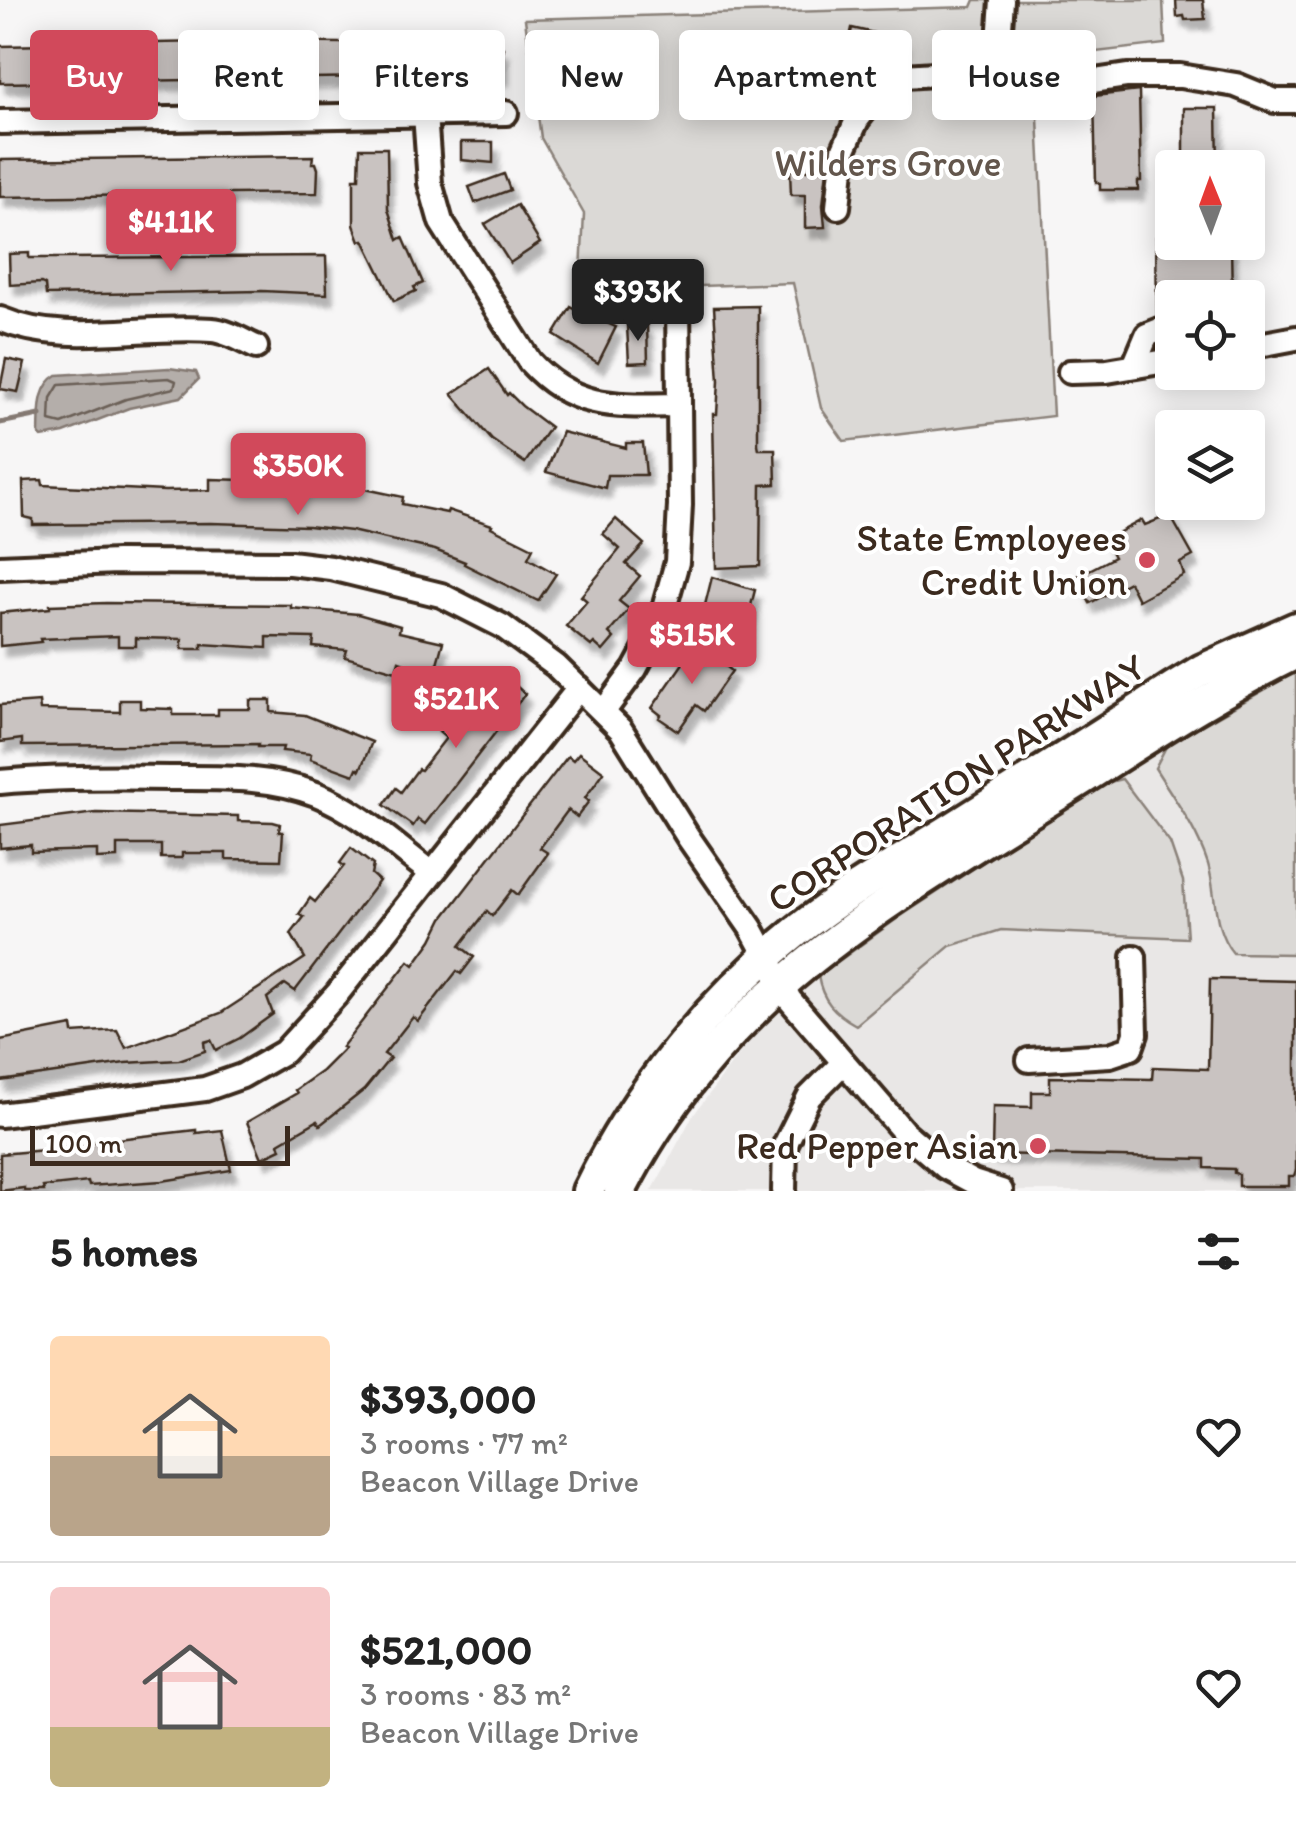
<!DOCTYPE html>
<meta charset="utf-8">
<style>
body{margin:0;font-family:Itim,sans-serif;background:#f6f6f6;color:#222;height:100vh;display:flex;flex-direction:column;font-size:38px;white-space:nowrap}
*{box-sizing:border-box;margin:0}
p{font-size:32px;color:#767676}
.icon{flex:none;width:55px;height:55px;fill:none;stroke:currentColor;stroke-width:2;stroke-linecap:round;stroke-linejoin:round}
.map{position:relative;height:1191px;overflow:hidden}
.panel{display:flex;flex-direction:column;background:#fff;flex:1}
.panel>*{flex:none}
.hud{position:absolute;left:30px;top:30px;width:1238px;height:90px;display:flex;gap:20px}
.needle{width:65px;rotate:359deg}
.controls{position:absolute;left:1155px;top:150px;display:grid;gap:20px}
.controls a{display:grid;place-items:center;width:110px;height:110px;border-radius:10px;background:#fff;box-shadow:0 5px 25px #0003;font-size:50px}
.scale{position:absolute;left:30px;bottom:25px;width:260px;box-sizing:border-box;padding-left:10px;border:5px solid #3b2a1e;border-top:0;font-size:28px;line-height:35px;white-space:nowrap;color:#3b2a1e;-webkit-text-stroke:8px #fff;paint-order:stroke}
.price{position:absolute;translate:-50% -85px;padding:0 22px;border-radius:10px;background:#d1495b;color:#fff;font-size:32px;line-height:65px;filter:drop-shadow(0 2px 5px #0008)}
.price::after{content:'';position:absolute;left:50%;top:60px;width:30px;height:22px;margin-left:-15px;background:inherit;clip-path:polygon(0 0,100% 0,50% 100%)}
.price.current{background:#222;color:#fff}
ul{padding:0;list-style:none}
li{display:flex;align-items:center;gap:30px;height:250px;padding:0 50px}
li+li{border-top:2px solid #e0e0e0}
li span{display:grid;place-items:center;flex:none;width:280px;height:200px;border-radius:10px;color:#555}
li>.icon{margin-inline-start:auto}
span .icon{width:120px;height:120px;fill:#fffc;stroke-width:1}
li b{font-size:42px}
h2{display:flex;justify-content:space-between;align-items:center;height:120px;padding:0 50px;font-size:42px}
.chip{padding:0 35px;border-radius:10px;background:#fff;box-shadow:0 5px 25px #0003;font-size:35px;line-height:90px}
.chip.current{background:#d1495b;color:#fff}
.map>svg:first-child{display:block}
.built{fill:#e9e7e6}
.green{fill:#dbd9d6;stroke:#8b827a;stroke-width:2.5}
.water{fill:#b4aeaa;stroke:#847972;stroke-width:2.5}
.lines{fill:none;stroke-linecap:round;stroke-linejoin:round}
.shore{stroke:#6b5f56;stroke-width:2.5}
.stream{stroke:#847972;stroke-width:5}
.building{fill:#c9c3c1;stroke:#3b2a1e;stroke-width:2.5;filter:url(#shadow)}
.minor-casing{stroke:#3b2a1e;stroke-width:30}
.major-casing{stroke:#3b2a1e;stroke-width:38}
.minor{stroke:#fff;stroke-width:22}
.major{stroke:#fff;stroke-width:30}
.poi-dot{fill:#d1495b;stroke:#fff;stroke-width:4}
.labels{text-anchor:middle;stroke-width:8;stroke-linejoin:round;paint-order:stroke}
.park-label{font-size:38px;fill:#63564c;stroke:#fff}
.poi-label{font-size:38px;fill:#3b2a1e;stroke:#fff;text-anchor:end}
.street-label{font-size:38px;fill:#3b2a1e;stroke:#fff}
</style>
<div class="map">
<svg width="1296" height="1191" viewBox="0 0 1296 1191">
<defs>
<filter id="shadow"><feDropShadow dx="5.5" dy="10" stdDeviation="2.5" flood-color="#0004"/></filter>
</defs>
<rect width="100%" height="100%" fill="#f7f6f6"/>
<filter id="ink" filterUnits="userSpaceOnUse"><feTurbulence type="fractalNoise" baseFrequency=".01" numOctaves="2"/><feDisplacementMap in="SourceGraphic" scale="20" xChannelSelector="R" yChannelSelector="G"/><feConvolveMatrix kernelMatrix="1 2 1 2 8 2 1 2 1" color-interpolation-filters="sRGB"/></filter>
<g filter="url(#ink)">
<polygon class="built" points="1296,665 1296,1191 652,1191 692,1117 736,1058 811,969 1109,772"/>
<g class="green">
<polygon points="975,0 1163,0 1165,44 1035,59 1053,416 844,441 821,408 793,283 580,290 584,214 541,138 525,19 972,7"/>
<path d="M1296,672V954L1233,953C1212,928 1217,895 1208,864C1196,828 1175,800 1155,768L1167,745Z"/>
<path d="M1122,779L1170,843L1183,881L1187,938L1001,930L950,946L856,1025C834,1013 822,1000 818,976L898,918L1076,801L1105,783Z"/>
</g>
<path class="water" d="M169,368L196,372L199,379L181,397L129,408L64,433L42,437L39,434C40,413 37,387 57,375Z"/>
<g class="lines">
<polygon class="shore" points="169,378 176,381 174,388 126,399 62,424 50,421 51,398 59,385"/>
<polyline class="stream" points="0,423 40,415"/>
</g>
<g class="building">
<polygon points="1176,0 1203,0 1205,19 1185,20 1184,16 1177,17"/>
<polygon points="852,28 904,40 898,62 887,68 864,63 868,45 849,41"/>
<polygon points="452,38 473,38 473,47 503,48 503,75 0,83 0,46 206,42 206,50 251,51 251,47 262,47 262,42 419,44 419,41 452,40"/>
<polygon points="1139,91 1141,181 1138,181 1138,190 1100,190 1100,183 1096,183 1094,96"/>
<polygon points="1184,108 1217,108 1218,168 1184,168"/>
<polygon points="461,142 493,142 493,163 461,160"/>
<polygon points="360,148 387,148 388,209 398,240 403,237 423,283 414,287 416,291 394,301 364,240 360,241 354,225 354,178 359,178"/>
<polygon points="313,156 312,163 316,163 318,169 317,193 0,197 0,160"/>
<polygon points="790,170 827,170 823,205 825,227 805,228 805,195 791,195"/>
<polygon points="504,174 510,190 475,203 469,187"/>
<polygon points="517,205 540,243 510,263 485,224"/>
<polygon points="1156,237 1172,237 1172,242 1182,245 1231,244 1232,298 1172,298 1172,310 1157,314"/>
<polygon points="29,253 29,258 61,258 326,256 327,294 262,291 46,295 45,285 41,283 10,285 9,254"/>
<polygon points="758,306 758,444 759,449 775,449 776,484 761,485 760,566 716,568 713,414 717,414 719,381 714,307"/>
<polygon points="571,307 597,322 598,319 616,327 598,363 554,335"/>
<polygon points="647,325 648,362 629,363 627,326"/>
<polygon points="6,359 25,363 18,392 0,389"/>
<polygon points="489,369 507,395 509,393 522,406 550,427 525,463 492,440 452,394"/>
<polygon points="562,432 626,448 626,443 643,443 646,475 607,475 605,488 546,472"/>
<polygon points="210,479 357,483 356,487 403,497 402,504 447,513 448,510 492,525 491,527 533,548 528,558 556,574 538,601 464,564 465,562 435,550 351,531 308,526 210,523 33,525 33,519 24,517 23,481 42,480 43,485 165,491 210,490"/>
<polygon points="1170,515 1193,556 1180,563 1184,575 1138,600 1129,582 1090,603 1076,577 1114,557 1105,540 1142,520 1145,525"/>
<polygon points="616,519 644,544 626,564 640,576 619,601 629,609 609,633 614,638 603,651 594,643 591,646 566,626 587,601 581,596 620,549 603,534"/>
<polygon points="712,577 755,590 742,640 703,629 706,618 702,617"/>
<polygon points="106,603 291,605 291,608 358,614 400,626 399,632 443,642 434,674 399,661 396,671 345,657 347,650 313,647 314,638 267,637 267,648 202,644 202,649 182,649 182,639 136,638 136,646 118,646 118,636 40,639 41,642 0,646 0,613 50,608 50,605"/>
<polygon points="697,643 732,671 704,711 696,705 678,731 659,718 661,715 652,708"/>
<polygon points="497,669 525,694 425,824 418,819 413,826 384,805 396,788 401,792 418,769 421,770 446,738 439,732 451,717 457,721"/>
<polygon points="120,700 140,700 140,708 173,709 173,715 218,715 218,709 250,709 250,700 271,700 271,712 305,715 372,742 360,770 357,768 354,775 310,759 311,754 282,751 283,747 258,747 258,744 22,746 22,739 0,742 0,705 39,702 40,710 120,712"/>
<polygon points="579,753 604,772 585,798 589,801 577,817 568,810 540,848 548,853 518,895 512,890 492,916 487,911 460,946 474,957 461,974 457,971 418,1021 413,1017 384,1054 390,1058 364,1090 320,1125 317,1121 279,1143 281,1149 262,1158 247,1122 297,1093 295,1090 322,1071 345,1048 342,1047 409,961 414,965 432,940 443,918 568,756 573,760"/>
<polygon points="96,813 238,816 238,821 273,822 280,824 279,832 283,832 281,860 226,859 226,853 182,853 182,858 161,858 161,845 117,845 117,858 97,859 97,850 31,852 31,845 0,848 0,825"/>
<polygon points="351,848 373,865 371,874 379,881 295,991 285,984 267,998 273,1014 240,1038 216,1050 211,1040 204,1042 205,1051 179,1060 125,1063 0,1081 0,1040 72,1026 73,1033 117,1030 126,1048 221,1013 305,958 291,934 304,917 299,914 310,898 315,902 344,866 340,863"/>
<polygon points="1210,979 1296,981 1296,1170 1294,1176 1289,1176 1289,1186 1239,1186 1239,1174 1234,1173 1234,1169 1205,1168 1205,1159 992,1154 993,1106 1032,1107 1032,1092 1050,1092 1050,1077 1152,1079 1153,1067 1208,1069"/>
<polygon points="196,1130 196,1133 222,1130 231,1170 162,1181 89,1186 88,1182 43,1187 44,1191 24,1191 24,1188 0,1191 0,1154 92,1146 91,1142"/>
</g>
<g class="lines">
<defs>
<g id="minor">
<polyline points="1002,0 997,70 1042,89 1127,76 1180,76 1236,85 1275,101 1296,101"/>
<path d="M425,114L430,183L441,222L530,362C574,410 617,406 678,405"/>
<polyline points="0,122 506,113"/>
<polyline points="838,207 844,149 857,120 882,88 904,76 997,70"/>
<path d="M0,319C66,347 143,324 212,330C227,331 243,341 256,347"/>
<polyline points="1248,347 1296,338"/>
<polyline points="1134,366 1147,335 1172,325"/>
<polyline points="1070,372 1107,371 1172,360"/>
<polyline points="0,567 117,562 290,563 331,568 441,595 502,626 556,666 621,730 688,837 751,928 790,1000 903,1131 945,1167 973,1182 1001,1191"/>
<polyline points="604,711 635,669 660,623 677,562 680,505 678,300"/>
<path d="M0,782C57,777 113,777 170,778C219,778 269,776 316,794C359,811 394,845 430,872"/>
<polyline points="1029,1060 1110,1055 1131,1048 1136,1034 1134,957"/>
<polyline points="0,1115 205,1089 242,1076 284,1052 337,994 579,688"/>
<polyline points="784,1191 785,1145 809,1097 843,1063"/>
</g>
<g id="major">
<path d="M588,1191C637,1090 710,1001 797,931C846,892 902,860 956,826C1029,780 1102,734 1174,687L1202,670L1296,628"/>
<path d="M620,1191C717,1001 867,914 1041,805C1125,753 1206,697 1296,653"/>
</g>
</defs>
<use href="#minor" class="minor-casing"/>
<use href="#major" class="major-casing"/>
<use href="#minor" class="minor"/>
<use href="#major" class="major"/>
</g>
</g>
<g class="poi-dot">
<circle cx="1147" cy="560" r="10"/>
<circle cx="1038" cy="1146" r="10"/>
</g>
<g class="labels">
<g class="park-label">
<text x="888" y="176">Wilders Grove</text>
</g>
<g class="poi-label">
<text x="1127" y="551">State Employees<tspan x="1127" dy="44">Credit Union</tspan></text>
<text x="1018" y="1159">Red Pepper Asian</text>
</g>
<g class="street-label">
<text transform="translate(956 783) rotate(-33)" y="13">CORPORATION PARKWAY</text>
</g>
</g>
</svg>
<div class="controls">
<a><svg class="needle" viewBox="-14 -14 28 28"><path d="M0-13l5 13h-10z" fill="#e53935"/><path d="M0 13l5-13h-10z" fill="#767676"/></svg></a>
<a><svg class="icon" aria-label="locate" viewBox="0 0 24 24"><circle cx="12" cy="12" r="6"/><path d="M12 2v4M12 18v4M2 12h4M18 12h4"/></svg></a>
<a><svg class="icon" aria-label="layers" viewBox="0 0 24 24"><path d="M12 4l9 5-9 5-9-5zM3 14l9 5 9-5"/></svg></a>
</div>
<div class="scale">100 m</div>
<b class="price" style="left:171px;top:274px">$411K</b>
<b class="price current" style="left:638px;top:344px">$393K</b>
<b class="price" style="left:298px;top:518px">$350K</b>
<b class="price" style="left:692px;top:687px">$515K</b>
<b class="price" style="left:456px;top:751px">$521K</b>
<div class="hud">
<a class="chip current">Buy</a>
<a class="chip">Rent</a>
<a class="chip">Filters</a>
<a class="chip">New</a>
<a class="chip">Apartment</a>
<a class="chip">House</a>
</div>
</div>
<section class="panel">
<h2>5 homes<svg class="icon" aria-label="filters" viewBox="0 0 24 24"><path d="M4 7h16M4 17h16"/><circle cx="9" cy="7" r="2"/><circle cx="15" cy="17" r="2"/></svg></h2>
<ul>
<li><span style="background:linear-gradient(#ffd9b3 60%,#b9a48a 0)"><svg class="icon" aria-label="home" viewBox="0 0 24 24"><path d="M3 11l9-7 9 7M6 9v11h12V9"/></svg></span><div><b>$393,000</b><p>3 rooms · 77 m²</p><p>Beacon Village Drive</p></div><svg class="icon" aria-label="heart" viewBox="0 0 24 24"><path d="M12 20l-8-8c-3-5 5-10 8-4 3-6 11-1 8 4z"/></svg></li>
<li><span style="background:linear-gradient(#f6c9c9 70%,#c2b280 0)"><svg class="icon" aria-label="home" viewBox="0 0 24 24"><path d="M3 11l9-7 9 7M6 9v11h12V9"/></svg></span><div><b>$521,000</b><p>3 rooms · 83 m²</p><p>Beacon Village Drive</p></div><svg class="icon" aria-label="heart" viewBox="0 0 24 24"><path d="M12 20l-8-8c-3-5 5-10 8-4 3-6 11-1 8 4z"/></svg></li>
</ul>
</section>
